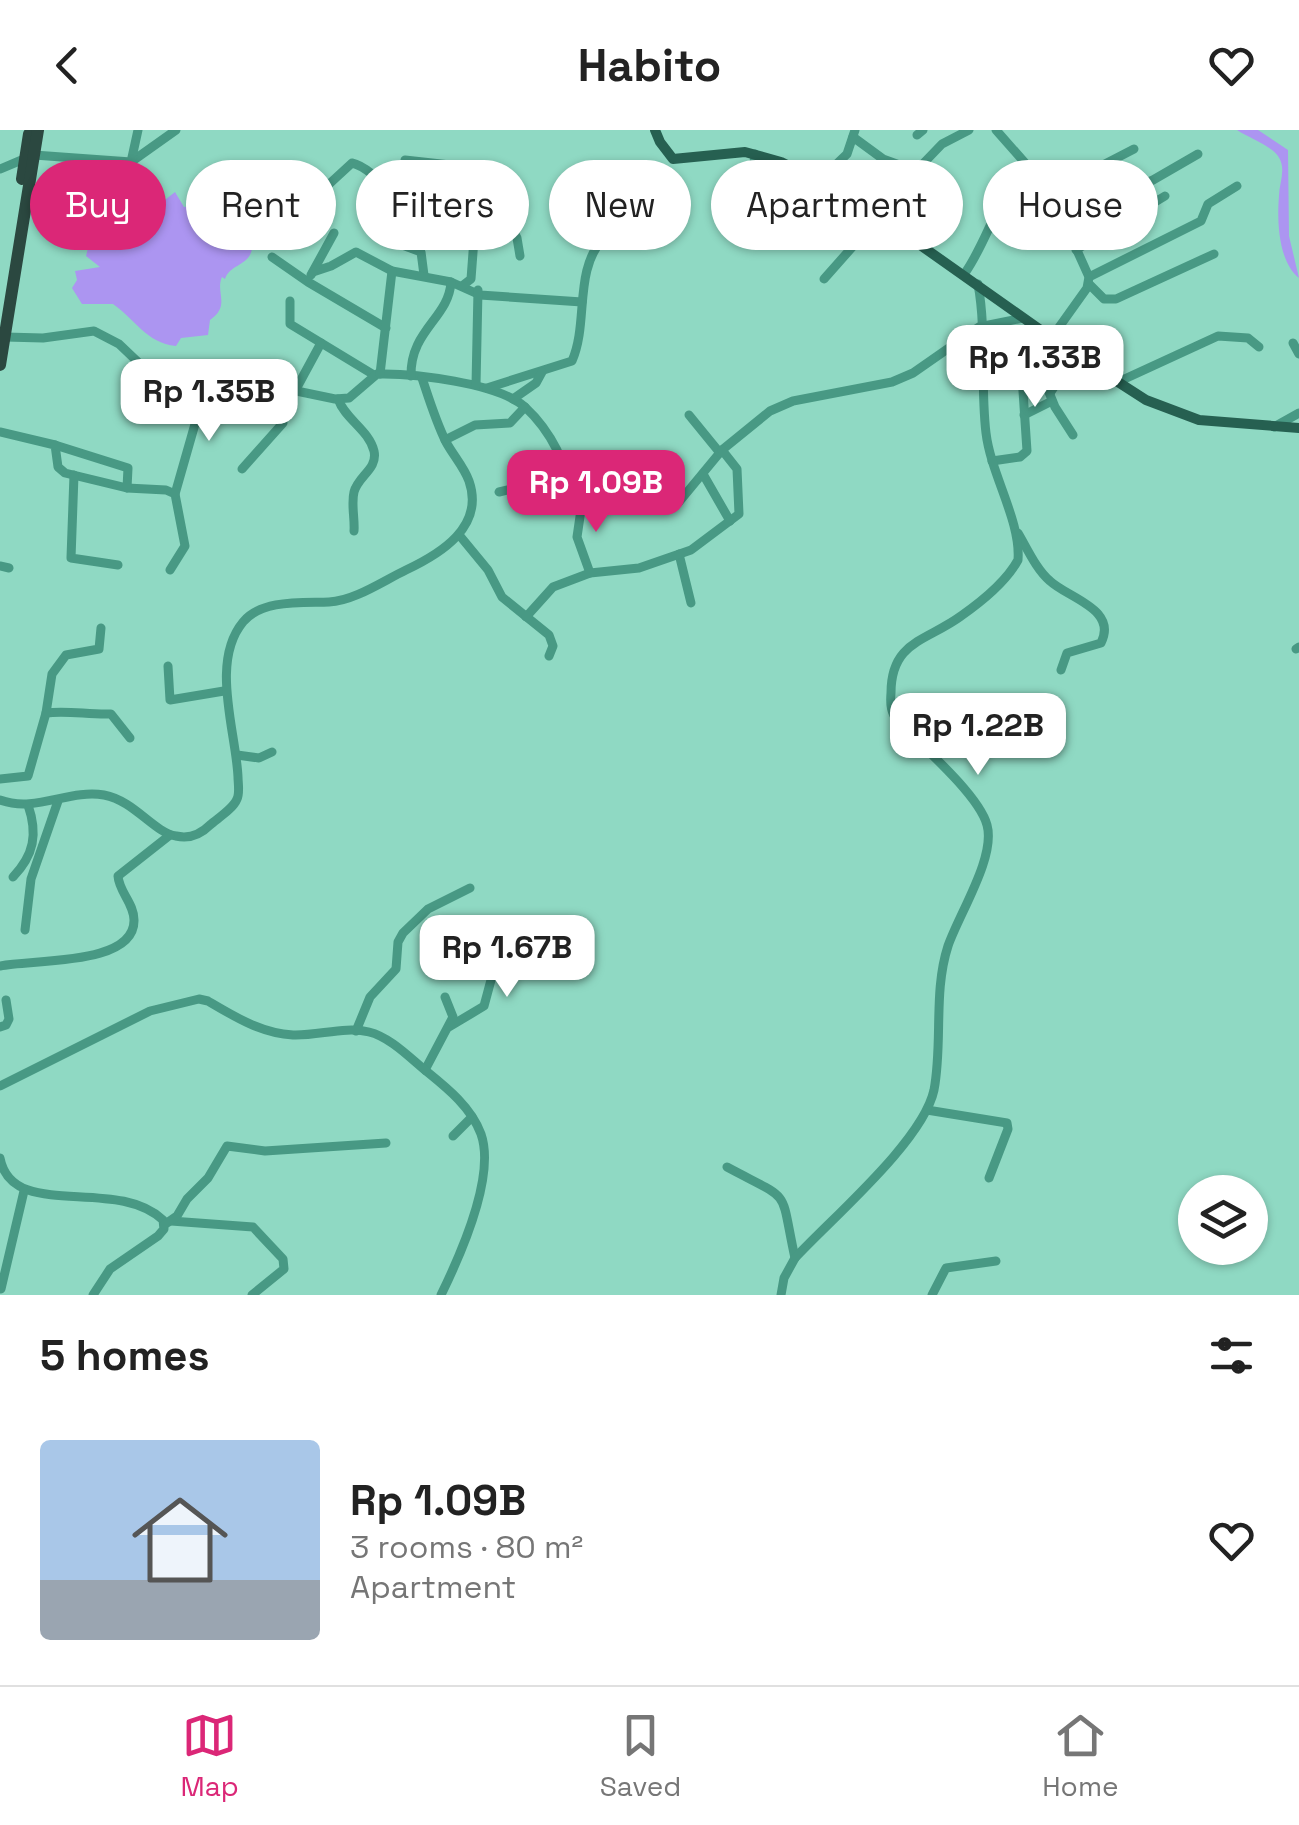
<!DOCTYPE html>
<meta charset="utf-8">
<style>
body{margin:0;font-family:"Space Grotesk",sans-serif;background:#f6f6f6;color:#222;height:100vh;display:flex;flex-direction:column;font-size:38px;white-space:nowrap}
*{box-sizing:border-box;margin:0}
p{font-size:32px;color:#767676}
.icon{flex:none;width:55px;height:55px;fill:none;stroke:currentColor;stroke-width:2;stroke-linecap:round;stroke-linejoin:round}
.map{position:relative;height:1165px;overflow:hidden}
.details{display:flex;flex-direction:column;background:#fff;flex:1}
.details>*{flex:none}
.top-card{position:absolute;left:30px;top:30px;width:1240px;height:90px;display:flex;gap:20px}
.tools{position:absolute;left:1178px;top:1045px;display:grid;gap:20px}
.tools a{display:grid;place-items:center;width:90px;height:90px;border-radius:50%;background:#fff;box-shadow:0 2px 8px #0004;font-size:50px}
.price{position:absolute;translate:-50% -85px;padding:0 22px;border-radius:20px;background:#fff;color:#222;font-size:32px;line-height:65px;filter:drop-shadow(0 2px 5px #0008)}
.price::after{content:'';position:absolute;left:50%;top:60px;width:30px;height:22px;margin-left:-15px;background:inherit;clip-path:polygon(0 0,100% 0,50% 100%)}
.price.current{background:#db2777;color:#fff}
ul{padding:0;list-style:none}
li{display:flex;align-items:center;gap:30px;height:250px;padding:0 40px}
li+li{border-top:2px solid #e0e0e0}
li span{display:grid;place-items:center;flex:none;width:280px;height:200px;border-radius:10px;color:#555}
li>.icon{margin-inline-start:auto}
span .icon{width:120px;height:120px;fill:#fffc;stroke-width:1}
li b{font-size:42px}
h2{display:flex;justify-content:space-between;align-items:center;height:120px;padding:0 40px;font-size:42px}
.tag{padding:0 35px;border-radius:45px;background:#fff;box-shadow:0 2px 8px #0004;font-size:35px;line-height:90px}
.tag.current{background:#db2777;color:#fff}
header{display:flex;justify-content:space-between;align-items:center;height:130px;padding:0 40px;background:#fff;font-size:45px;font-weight:800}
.dock{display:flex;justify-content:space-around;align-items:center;height:140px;border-top:2px solid #e0e0e0;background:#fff;font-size:28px;color:#767676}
.dock a{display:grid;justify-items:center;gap:5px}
.dock .current{color:#db2777}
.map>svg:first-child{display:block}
.water{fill:#ac95f1}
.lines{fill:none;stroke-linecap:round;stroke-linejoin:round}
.minor{stroke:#489984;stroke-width:9}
.major{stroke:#266051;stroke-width:10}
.highway{stroke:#2b4840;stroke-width:12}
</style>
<header><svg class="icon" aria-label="back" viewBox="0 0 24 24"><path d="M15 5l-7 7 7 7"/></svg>Habito<svg class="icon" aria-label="heart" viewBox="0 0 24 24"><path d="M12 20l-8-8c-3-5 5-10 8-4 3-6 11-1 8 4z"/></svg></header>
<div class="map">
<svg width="1299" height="1165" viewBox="0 0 1299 1165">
<rect width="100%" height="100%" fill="#8fd9c3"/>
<g class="water">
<path d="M1237,0H1258L1288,20L1289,106L1299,148C1278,131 1277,91 1279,66C1279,53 1287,39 1278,26C1270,15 1249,8 1237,0Z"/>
<path d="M175,62L184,77L222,72L230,77L236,70L247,74L240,85L252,119C249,136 230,134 225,149L222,147C215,162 231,176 210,190L208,205L181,208L176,216C146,213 135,189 113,174H82L72,158L77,150L75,141L100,137L86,126L89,114L85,106L101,96L107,114L104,97L108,95L115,106L124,105L127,101L124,88L132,85L136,79L151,81Z"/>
</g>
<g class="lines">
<g class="minor">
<polyline points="996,0 1026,34 1062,87 1089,147 1087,158 1052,207"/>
<polyline points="917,5 923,0"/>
<polyline points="853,7 883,29 916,41 942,14 969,0"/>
<polyline points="34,25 131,32 176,0"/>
<polyline points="405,30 450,35 457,57"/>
<polyline points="131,32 138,0"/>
<polyline points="0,39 24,29"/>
<polyline points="819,51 847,24 855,0"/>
<path d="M327,56L352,33C367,36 375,50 389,54C410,61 429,53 449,53L457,57L473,98"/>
<polyline points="1047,64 1134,19"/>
<polyline points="750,81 756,68 752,50 755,24"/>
<polyline points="1062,87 1153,50 1198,24"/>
<polyline points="398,101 405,116 421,122 424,145"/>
<polyline points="906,105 932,61"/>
<polyline points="821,107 847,68"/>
<polyline points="1076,120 1165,66"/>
<polyline points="272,127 308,152 386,198"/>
<polyline points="313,142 331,136 356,122 392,141 451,152 480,165 582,172"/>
<path d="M965,143C981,120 989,95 1003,70"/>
<polyline points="311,145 334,103"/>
<polyline points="1089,147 1201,91 1208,74 1237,56"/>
<polyline points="824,149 878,88"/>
<polyline points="1089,154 1104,169 1116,169 1214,124"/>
<polyline points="462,156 471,149 475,96 511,97 517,108 520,126"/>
<polyline points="290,171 290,194 374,245"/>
<path d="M5,207L43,208L94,201L119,214L140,234L172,246L198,251L242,244L282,258L335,269L349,268L377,244C413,243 498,253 525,277C538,289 549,304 557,320C562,331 564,345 571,356C592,385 650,383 679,372L722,320L770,281L793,271L892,252L913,243L979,197L1023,188"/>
<polyline points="984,210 1042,245 1055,277 1073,305"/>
<polyline points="1293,213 1299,224"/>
<path d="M229,244C236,276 253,287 284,287"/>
<polyline points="380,244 392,141"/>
<path d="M411,246C410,200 449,188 451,152"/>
<polyline points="1118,252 1218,206 1248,208 1259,217"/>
<polyline points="476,255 478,160"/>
<path d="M487,258L572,231C589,192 573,141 604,107"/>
<polyline points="295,261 321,213"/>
<polyline points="1050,263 1076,225"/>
<path d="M338,269C345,289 369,300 374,321C378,339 358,346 354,362C351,374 355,389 354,401"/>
<polyline points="513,269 536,253 542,242"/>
<polyline points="689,285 720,323"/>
<polyline points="1024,285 1052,271"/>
<polyline points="1274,297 1299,283"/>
<polyline points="0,302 55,315 58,337 65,343 127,358 166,360 175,364 185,416 170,440"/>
<polyline points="445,310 475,295 510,293 525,277"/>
<polyline points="55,315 128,338 127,358"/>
<polyline points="992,331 1020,327 1027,321 1021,231"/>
<polyline points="242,339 283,293 282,258"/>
<polyline points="703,344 730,391"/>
<polyline points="74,345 71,428 118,435"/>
<polyline points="499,362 566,346"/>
<polyline points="175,364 195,294 198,251"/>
<polyline points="583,366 577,407 590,443"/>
<path d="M1018,403C1027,418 1036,439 1050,451C1068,468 1118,479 1101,513L1067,523L1061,540"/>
<polyline points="460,406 488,440 502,467 549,505 553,516 549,526"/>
<polyline points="679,424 691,473"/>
<polyline points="0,436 9,438"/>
<polyline points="526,487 553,457 590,443 639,438 691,420 739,384 737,339 722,320"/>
<polyline points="1296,519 1299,517"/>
<polyline points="168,536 170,570 224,561"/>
<path d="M46,583C67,580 89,585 111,584L130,608"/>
<polyline points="237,625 259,628 272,622"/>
<polyline points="0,649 28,646 46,583 52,544 66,525 99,519 101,498"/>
<path d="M0,670C36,683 69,659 104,665C135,671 153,702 176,706C189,709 200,705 210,695C218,688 233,679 237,669C240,663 238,653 238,647C236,601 210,532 243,492C262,469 303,473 329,472C354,471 383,451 406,440C440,424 485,397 469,351C464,337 453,325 446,312C436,292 429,269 422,248"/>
<path d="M13,747C34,725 38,704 28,675"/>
<polyline points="25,800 31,749 58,671"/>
<path d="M0,836C33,829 135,836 134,790C134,773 119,762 118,746L170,705"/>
<polyline points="0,897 6,895 9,889 6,870"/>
<polyline points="449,897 484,876 498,824 511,797"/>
<polyline points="356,901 370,867 396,839 398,812 403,803 428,779 470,758"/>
<polyline points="425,940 453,887 445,867"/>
<path d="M0,956L150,881L199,869L208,871C235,887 261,903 293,905C318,906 345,896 369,902C390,907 410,928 426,941C447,958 471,977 481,1004C496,1047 460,1126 441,1165"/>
<polyline points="927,980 1007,993 1008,999 989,1048"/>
<polyline points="453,1006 472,987"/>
<path d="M0,1028C12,1092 115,1045 163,1090L164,1099L158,1106L110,1139L93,1165"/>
<path d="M727,1037C794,1073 779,1055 795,1128"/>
<polyline points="171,1091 253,1097 283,1129 284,1139 252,1165"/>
<polyline points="164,1095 177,1086 187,1069 208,1048 227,1016 265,1021 386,1013"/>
<polyline points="1,1159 24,1061"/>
<path d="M781,1165L784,1148L795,1128C832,1088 923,1011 934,960C943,913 933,862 948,816C959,784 996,727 987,695C979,665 921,615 898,592C891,583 890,575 891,563C891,511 927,511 961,486C981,472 1006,452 1018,430C1021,391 991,345 986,303C980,253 987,204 978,154"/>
<polyline points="932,1165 946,1138 996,1131"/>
</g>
<polyline class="major" points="655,0 660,12 673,29 745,22 781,32 819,51 906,105 1076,225 1146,270 1199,290 1299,298"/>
<g class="highway">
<polyline points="22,49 29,4"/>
<polyline points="0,235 38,0"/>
</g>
</g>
</svg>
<div class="tools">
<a><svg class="icon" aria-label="layers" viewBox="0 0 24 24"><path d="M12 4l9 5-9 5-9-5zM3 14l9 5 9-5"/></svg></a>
</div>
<b class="price" style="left:1035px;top:280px">Rp 1.33B</b>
<b class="price" style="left:209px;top:314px">Rp 1.35B</b>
<b class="price current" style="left:596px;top:405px">Rp 1.09B</b>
<b class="price" style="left:978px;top:648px">Rp 1.22B</b>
<b class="price" style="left:507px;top:870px">Rp 1.67B</b>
<div class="top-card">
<a class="tag current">Buy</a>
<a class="tag">Rent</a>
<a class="tag">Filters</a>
<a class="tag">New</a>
<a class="tag">Apartment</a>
<a class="tag">House</a>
</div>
</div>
<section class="details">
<h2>5 homes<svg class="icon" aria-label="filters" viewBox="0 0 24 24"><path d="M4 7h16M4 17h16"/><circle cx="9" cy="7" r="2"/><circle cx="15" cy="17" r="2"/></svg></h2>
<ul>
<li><span style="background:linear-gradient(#a9c7e8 70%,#9aa5b1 0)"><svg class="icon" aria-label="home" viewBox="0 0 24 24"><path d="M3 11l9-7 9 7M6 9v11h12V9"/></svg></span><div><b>Rp 1.09B</b><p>3 rooms · 80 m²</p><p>Apartment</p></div><svg class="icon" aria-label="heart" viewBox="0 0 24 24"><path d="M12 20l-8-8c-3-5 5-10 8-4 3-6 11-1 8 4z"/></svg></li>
</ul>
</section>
<nav class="dock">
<a class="current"><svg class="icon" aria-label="map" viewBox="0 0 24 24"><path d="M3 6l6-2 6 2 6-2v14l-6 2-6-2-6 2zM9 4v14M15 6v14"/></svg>Map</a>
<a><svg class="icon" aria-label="saved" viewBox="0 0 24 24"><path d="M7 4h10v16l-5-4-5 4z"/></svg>Saved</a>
<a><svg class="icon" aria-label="home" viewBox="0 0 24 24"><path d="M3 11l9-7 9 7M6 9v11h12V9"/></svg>Home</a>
</nav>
